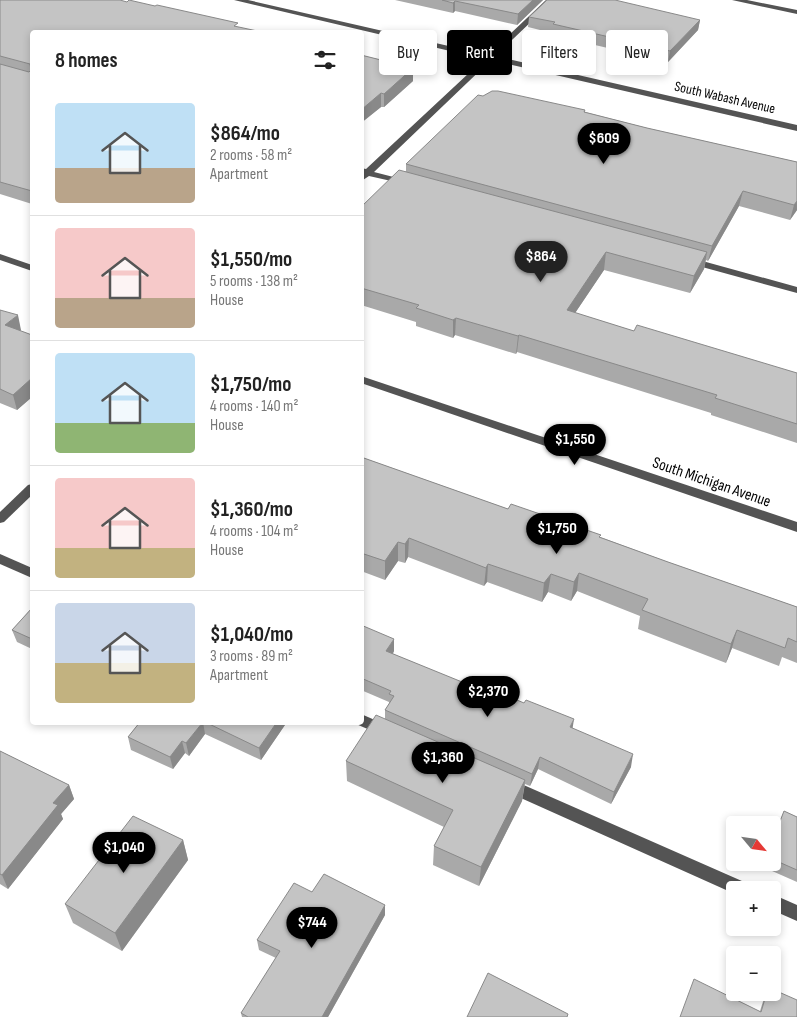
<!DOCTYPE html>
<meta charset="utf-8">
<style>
body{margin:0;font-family:"Sofia Sans Condensed",sans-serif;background:#f2f2f2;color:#222;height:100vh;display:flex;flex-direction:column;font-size:19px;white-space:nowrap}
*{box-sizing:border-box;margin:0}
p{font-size:16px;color:#767676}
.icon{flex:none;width:28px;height:28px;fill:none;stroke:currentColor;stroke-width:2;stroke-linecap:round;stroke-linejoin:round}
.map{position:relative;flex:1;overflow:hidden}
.side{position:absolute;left:30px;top:30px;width:334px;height:695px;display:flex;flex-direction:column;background:#fff;border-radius:5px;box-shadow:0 2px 8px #0003}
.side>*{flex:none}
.guide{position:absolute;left:379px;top:30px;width:342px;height:45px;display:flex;gap:10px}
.needle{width:32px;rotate:119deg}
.tools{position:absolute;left:726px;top:816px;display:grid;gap:10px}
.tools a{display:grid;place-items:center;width:55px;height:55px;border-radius:5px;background:#fff;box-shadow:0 2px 8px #0003;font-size:25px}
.price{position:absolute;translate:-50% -42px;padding:0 11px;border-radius:18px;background:#000;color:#fff;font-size:16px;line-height:32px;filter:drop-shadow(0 1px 2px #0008)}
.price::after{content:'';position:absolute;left:50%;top:30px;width:15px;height:11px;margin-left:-8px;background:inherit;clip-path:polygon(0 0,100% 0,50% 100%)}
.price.active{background:#222;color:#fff}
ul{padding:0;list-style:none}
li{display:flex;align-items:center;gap:15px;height:125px;padding:0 25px}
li+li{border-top:1px solid #e0e0e0}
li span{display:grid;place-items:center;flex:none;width:140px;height:100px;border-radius:5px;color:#555}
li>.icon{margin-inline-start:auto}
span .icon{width:60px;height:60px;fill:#fffc;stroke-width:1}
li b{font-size:21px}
h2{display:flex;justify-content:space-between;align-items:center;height:60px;padding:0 25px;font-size:21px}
.tag{padding:0 18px;border-radius:5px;background:#fff;box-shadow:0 2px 8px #0003;font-size:18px;line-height:45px}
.tag.active{background:#000;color:#fff}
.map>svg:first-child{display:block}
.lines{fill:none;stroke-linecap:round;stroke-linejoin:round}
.minor{fill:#545454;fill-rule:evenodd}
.wall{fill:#a9a9a9}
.shaded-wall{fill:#898989}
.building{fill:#c4c4c4;stroke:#898989}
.labels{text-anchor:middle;stroke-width:4;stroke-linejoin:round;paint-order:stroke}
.far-street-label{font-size:14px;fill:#000;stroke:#fff}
.street-label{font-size:16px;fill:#000;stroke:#fff}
</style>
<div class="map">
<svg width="797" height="1017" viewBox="0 0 797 1017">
<rect width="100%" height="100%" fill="#fff"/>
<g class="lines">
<g class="minor">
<polygon points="234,0 248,0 488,55 546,0 554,0 495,56 797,125 797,131 491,60 374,172 409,181 409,185 369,176 363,180 361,179 361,168 366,169 484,59"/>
<polygon points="732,0 747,0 797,10 797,14"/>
<polygon points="0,254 32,265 32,271 0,260"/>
<polygon points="688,257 797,287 797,293 684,262 684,258"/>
<polygon points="361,376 797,522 797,532 361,383"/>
<polygon points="32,484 32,495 4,522 0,523 0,512 28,485"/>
<polygon points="0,554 32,568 32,578 0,564"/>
<polygon points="361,714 391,727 393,731 391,735 386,737 356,724 355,722 361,722"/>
<polygon points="510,779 751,885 753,890 735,890 735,894 505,791 502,786 505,781"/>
<polygon points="772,894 797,905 797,921 772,910"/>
</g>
</g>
<g class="wall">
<polygon points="0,0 127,2 155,6 238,23 32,32 32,204 0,194"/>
<polygon points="395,0 543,0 517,25 455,11 453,13"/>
<polygon points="529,17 700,20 698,30 668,62 552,35 552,33 528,27"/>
<polygon points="361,55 413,68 413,81 384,107 381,107 361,123"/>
<polygon points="483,96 585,110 585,112 647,128 797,162 797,210 790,220 739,206 708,261 706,260 704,269 690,293 604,270 575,313 634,331 797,373 797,443 711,415 711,413 517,352 516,354 455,335 453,338 416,326 416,322 361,305 361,207 406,171 406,164"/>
<polygon points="0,310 21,330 21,331 32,335 32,397 17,410 0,403"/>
<polygon points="361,457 508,509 600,537 668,562 797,607 797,663 782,657 779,666 732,648 726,663 638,629 640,616 577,591 571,601 548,592 542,602 487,582 484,586 408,557 405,563 398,561 385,580 361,571"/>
<polygon points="32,608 32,649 17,642 12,630"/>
<polygon points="361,625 394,651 393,654 572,728 631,767 611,804 538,769 530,786 525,784 522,801 479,886 433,865 434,846 444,827 347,781 346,761 385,719 385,710 389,704 389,702 361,690"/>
<polygon points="140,722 287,722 261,760 205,734 189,756 185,753 173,769 131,750 128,737"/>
<polygon points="0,751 69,785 74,799 61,814 63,819 8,889 0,884"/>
<polygon points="784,811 797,817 797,882 763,867 765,862 772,862 772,840"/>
<polygon points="183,840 188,860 122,951 73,923 65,904"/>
<polygon points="312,892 385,905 385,915 328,1017 242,1017 241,1013 276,958 259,950 257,940"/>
<polygon points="766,992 797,1017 679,1017 760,1011"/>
</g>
<g class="shaded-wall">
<polygon points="533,0 543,0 517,25 518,14"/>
<polygon points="455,1 455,11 453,13 453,3"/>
<polygon points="700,20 698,30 668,62 670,51"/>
<polygon points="413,68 413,81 384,107 384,94"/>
<polygon points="381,93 381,107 361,123 361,110"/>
<polygon points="743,191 739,206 708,261 712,246"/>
<polygon points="797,201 797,210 790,220 794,205"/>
<polygon points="606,252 604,270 565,328 567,310"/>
<polygon points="707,252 704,269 690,293 694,276"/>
<polygon points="18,315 21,330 9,340 5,325"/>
<polygon points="456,318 455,335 453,338 453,320"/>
<polygon points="519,335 517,352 516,354 518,336"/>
<polygon points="32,378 32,397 17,410 13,395"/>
<polygon points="409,538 408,557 405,563 405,544"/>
<polygon points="398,542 398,561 385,580 385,561"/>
<polygon points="488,564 487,582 484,586 486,568"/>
<polygon points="579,573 577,591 571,601 574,582"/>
<polygon points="551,574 548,592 542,602 544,583"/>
<polygon points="737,630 732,648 726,663 731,644"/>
<polygon points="394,639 394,651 386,664 386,651"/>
<polygon points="574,719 572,732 570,727"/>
<polygon points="203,722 205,734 189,756 186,743"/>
<polygon points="277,722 287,722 261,760 259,748"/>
<polygon points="182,741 185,753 173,769 170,757"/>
<polygon points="633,754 631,767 611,804 614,792"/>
<polygon points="540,757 538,769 530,786 532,774"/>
<polygon points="525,780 522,801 479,886 481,867"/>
<polygon points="69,785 74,799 61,814 63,819 8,889 2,875 53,803"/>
<polygon points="183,840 188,860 122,951 115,933"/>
<polygon points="385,905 385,915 328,1017 322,1017"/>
</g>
<g class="building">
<polygon points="0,0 120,0 127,2 129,0 155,6 157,5 238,23 234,26 262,32 32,32 32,191 0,182 0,64 29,72 31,70 30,64 0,56"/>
<polygon points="442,0 533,0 518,14 455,1 453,3"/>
<polygon points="547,0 615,0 700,20 670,51 553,24 555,22 529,17"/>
<polygon points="361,55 413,68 384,94 381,93 361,110"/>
<polygon points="492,91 498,91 585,110 584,112 647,128 797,162 797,201 794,205 743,191 712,246 406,164 478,95 483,96"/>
<polygon points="399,170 707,252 694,276 606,252 567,310 634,331 637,325 797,373 797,424 715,398 717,395 519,335 518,336 456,318 453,320 416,308 419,305 361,288 361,207"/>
<polygon points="0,310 18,315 5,325 32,335 32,378 13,395 0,389"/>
<polygon points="361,457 508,509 511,504 601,535 599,537 668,562 797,607 797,642 788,638 785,648 737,630 731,644 642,610 648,599 579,573 574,582 551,574 544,583 488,564 486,568 409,538 405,544 398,542 385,561 361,553"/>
<polygon points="32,608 32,639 12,630"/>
<polygon points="361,625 394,639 386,651 467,684 470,680 524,703 526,700 574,719 570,727 633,754 614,792 540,757 532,774 385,710 394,696 389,694 391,691 361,678"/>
<polygon points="376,715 525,780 481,867 434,846 453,810 346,761"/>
<polygon points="140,722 203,722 186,743 182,741 170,757 128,737"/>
<polygon points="205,722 277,722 259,748"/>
<polygon points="0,751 69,785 53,803 58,805 2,875 0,874"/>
<polygon points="784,811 797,817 797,870 772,859 772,842"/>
<polygon points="133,816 183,840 115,933 65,904"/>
<polygon points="324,874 385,905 322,1017 248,1017 241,1013 280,951 257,940 294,883 312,892"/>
<polygon points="488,973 568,1014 567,1017 467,1017"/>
<polygon points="694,979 761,1012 767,992 772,992 772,989 797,1000 797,1017 680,1017"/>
</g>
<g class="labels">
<g class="far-street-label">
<text transform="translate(725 97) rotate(13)" y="5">South Wabash Avenue</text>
</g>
<g class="street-label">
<text transform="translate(712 481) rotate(19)" y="6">South Michigan Avenue</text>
</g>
</g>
</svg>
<div class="tools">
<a><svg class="needle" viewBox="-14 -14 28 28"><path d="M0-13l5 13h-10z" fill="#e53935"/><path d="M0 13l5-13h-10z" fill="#767676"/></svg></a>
<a>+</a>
<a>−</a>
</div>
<b class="price" style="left:604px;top:165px">$609</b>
<b class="price active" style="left:541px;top:283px">$864</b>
<b class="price" style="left:575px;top:466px">$1,550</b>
<b class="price" style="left:557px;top:555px">$1,750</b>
<b class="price" style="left:488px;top:718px">$2,370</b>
<b class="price" style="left:443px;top:784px">$1,360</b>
<b class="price" style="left:124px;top:874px">$1,040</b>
<b class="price" style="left:312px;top:949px">$744</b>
<div class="guide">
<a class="tag">Buy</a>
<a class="tag active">Rent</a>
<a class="tag">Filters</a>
<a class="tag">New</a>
</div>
<section class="side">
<h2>8 homes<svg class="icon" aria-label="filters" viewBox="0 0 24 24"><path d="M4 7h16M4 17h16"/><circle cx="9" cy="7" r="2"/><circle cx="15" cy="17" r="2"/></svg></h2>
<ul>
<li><span style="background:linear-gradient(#bfe0f5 65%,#b9a48a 0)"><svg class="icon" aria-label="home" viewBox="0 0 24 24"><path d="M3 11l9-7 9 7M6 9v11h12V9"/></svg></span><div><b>$864/mo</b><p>2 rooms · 58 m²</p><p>Apartment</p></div></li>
<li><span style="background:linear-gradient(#f6c9c9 70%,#b9a48a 0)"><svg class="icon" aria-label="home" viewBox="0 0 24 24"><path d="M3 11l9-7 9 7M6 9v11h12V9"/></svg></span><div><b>$1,550/mo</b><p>5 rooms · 138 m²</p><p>House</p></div></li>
<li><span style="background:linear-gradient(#bfe0f5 70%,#8fb573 0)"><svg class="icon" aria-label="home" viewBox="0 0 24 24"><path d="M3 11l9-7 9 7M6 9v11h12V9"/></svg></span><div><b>$1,750/mo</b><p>4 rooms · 140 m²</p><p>House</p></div></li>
<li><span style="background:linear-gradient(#f6c9c9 70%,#c2b280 0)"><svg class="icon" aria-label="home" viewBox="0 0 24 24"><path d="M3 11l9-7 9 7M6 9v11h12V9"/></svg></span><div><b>$1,360/mo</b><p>4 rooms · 104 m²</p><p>House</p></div></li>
<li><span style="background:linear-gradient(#c9d6e8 60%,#c2b280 0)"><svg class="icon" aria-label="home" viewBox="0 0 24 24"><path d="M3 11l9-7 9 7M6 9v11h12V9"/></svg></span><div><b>$1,040/mo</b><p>3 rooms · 89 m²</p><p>Apartment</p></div></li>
</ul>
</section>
</div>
